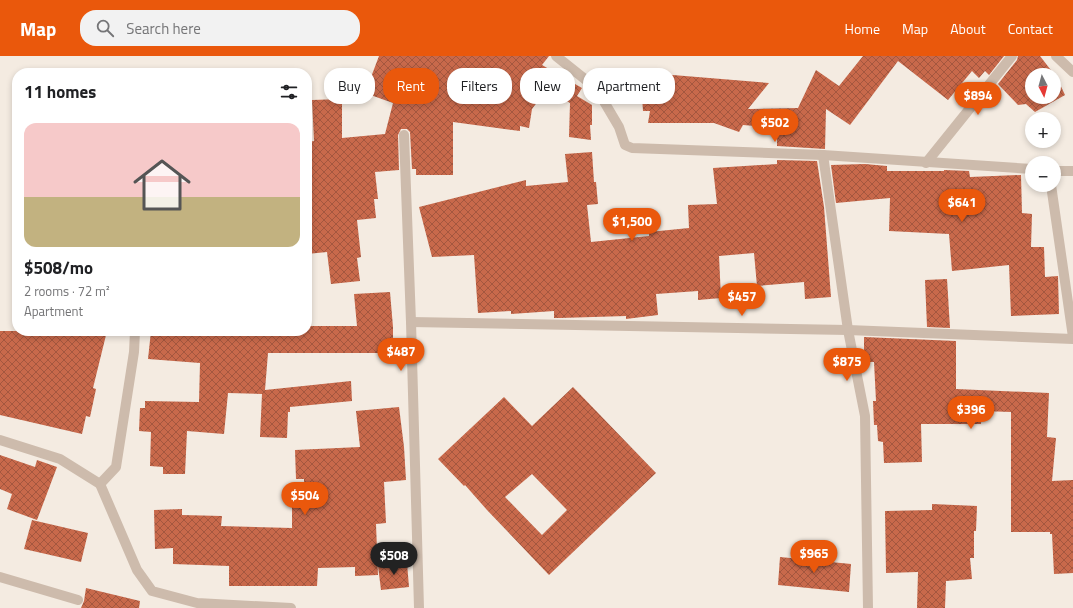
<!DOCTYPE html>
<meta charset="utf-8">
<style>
body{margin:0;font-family:"Titillium Web",sans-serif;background:#f2f2f2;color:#202124;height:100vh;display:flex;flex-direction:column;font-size:15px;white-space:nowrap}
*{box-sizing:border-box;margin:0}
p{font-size:13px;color:#757577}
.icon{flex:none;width:22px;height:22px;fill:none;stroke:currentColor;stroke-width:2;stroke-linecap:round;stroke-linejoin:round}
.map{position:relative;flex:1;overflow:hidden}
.panel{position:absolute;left:12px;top:12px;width:300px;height:268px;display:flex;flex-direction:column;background:#fff;border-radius:16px;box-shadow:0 2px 6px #0003}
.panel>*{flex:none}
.banner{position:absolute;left:324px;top:12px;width:380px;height:36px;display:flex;gap:8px}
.needle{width:26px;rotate:174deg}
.buttons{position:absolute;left:1025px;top:12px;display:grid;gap:8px}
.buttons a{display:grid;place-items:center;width:36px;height:36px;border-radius:50%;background:#fff;box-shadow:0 2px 6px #0003;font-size:20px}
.price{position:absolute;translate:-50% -34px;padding:0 9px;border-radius:14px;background:#ea580c;color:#fff;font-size:13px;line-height:26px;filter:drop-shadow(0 1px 2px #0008)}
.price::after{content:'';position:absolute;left:50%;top:24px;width:12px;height:9px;margin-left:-6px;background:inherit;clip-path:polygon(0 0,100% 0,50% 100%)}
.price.active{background:#222;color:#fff}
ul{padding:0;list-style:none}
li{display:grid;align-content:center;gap:8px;height:212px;padding:0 12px}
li+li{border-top:1px solid #e0e0e0}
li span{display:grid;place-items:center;height:124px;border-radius:12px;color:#555}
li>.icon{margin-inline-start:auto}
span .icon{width:72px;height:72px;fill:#fffc;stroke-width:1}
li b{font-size:17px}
h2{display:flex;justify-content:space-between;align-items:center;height:48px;padding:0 12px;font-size:17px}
.chip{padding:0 14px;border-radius:16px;background:#fff;box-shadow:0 2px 6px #0003;font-size:14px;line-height:36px}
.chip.active{background:#ea580c;color:#fff}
header{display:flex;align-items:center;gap:24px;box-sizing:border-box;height:56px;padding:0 20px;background:#ea580c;color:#fff}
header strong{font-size:19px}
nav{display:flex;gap:22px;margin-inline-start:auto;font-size:14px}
.search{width:280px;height:36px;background:#f2f2f2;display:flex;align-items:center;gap:10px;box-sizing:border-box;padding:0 14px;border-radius:16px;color:#757577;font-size:15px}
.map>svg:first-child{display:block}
.building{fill:url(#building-cross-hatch);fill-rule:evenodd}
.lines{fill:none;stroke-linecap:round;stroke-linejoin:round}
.minor{stroke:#cdbbac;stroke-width:10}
</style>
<header>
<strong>Map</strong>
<div class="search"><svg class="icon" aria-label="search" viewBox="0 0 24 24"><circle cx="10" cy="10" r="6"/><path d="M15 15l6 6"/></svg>Search here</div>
<nav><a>Home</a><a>Map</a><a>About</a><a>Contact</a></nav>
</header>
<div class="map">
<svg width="1073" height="552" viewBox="0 0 1073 552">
<defs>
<pattern id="building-cross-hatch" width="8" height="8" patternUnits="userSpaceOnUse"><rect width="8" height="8" fill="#c8694b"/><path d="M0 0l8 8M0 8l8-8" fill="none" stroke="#a4573f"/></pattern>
</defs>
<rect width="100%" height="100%" fill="#f4ebe1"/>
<g class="building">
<polygon points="379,0 549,0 542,9 582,32 577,40 592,49 592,69 590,69 591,84 569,81 570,47 547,33 532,53 529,72 520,70 520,75 453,66 453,119 416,119 416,113 412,113 410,76 407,73 401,73 398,79 399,114 375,116 378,143 374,143 376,162 357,164 361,201 357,202 360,225 331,228 327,196 307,198 307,86 314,85 312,44 342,43 342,82 385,78 393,47 365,37"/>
<polygon points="863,0 1004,0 989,19 985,15 979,22 972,15 948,44 898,5 850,69 826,53 825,93 777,90 777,72 743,69 739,76 714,67 648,67 650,55 643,55 642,41 627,48 612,14 769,27 748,53 798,52 816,14 839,30"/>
<path d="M1018,0H1040L1057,22L1065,39L1035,56L1026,48L1018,49L998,28L1017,4ZM1032,19H1054V41H1032Z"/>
<polygon points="592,96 594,126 596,126 598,148 587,149 591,186 649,180 649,176 689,172 688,149 717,148 713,112 777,108 777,104 817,105 824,151 831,241 805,243 804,226 757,230 754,197 719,200 721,242 698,244 698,235 656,238 658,259 626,263 626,260 560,262 554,262 554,255 511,258 511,255 478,257 474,199 432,201 419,151 526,124 526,130 568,126 565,98"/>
<polygon points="865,108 887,110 887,115 944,115 944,114 969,115 970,121 1021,119 1022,157 1032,158 1031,191 1044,191 1045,221 1058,220 1059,258 1011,260 1009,209 952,215 949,178 889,175 890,142 836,147 831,109"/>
<polygon points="947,223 950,272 927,271 925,224"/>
<polygon points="390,236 393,271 393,297 268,297 265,334 351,325 352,345 290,351 290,356 288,356 287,382 260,381 262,338 228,337 224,378 187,375 185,418 163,418 163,411 150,410 151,376 139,375 140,352 145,352 145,345 199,346 200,307 148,303 151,275 307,275 307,270 357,270 354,238"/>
<polygon points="0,275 107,275 93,332 96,333 90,361 86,360 82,378 0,359"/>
<polygon points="864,281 956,285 956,333 1049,337 1047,381 1056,382 1052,425 1073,424 1073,517 1054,518 1052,478 1050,478 1050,476 1011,476 1011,356 982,355 981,368 921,368 922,406 884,407 883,386 878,385 877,369 874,369 873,345 876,345 874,306 864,306"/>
<path d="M573,331L656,417L549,519L487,454L465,429L464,430L438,403L504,341L532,370ZM532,418L567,454L542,479L505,441Z"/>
<polygon points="399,351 404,391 406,424 384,426 386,467 376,468 378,519 355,520 355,511 318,512 317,530 229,530 229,510 173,508 173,492 155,493 154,454 182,453 182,459 222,460 221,470 292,472 292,451 304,450 304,423 296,423 295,394 360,391 356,355"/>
<polygon points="0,399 35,411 37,404 57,411 37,464 7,453 12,438 0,433"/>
<polygon points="932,448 977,450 976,475 974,475 974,502 970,502 972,523 946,525 945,552 917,552 918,516 886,517 885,455 932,454"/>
<polygon points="32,464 88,477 81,506 24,493"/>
<polygon points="780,501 851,508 849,536 778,529"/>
<polygon points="407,507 409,531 381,534 378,510"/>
<polygon points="86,532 140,545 139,552 81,552 84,545"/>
</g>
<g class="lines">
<g class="minor">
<polyline points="556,0 596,32 619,71 625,89 632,92 823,99 1032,113"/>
<polyline points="1056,0 1073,16"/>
<polyline points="404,79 411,266 419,552"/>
<polyline points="823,99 848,274 865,360 868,552"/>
<polyline points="926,107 1012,0"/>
<polyline points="1054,115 1073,115"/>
<polyline points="1051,129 1073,281"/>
<polyline points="411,266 848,274 1073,283"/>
<polyline points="0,384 60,403 100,428 137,514 152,535 197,547 291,552"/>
<polyline points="100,428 116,411 134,296 135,275"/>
<polyline points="0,521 78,544"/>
</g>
</g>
</svg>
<div class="buttons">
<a><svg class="needle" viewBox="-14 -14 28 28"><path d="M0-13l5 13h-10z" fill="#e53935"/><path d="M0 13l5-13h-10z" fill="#757577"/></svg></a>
<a>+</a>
<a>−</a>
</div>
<b class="price" style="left:978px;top:60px">$894</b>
<b class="price" style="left:775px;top:87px">$502</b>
<b class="price" style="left:962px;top:167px">$641</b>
<b class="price" style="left:632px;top:186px">$1,500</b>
<b class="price" style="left:742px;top:261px">$457</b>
<b class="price" style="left:401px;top:316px">$487</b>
<b class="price" style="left:847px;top:326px">$875</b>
<b class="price" style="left:971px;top:374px">$396</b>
<b class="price" style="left:305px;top:460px">$504</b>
<b class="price" style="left:814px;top:518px">$965</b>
<b class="price active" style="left:394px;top:520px">$508</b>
<div class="banner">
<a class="chip">Buy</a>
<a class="chip active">Rent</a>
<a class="chip">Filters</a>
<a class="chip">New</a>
<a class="chip">Apartment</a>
</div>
<section class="panel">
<h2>11 homes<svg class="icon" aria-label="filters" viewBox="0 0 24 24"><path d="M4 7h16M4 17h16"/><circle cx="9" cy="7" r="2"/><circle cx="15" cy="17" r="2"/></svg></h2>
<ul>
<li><span style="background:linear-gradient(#f6c9c9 60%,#c2b280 0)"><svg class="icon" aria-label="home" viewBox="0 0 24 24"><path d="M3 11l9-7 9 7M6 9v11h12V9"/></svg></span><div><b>$508/mo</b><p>2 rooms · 72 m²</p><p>Apartment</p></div></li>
</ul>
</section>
</div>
